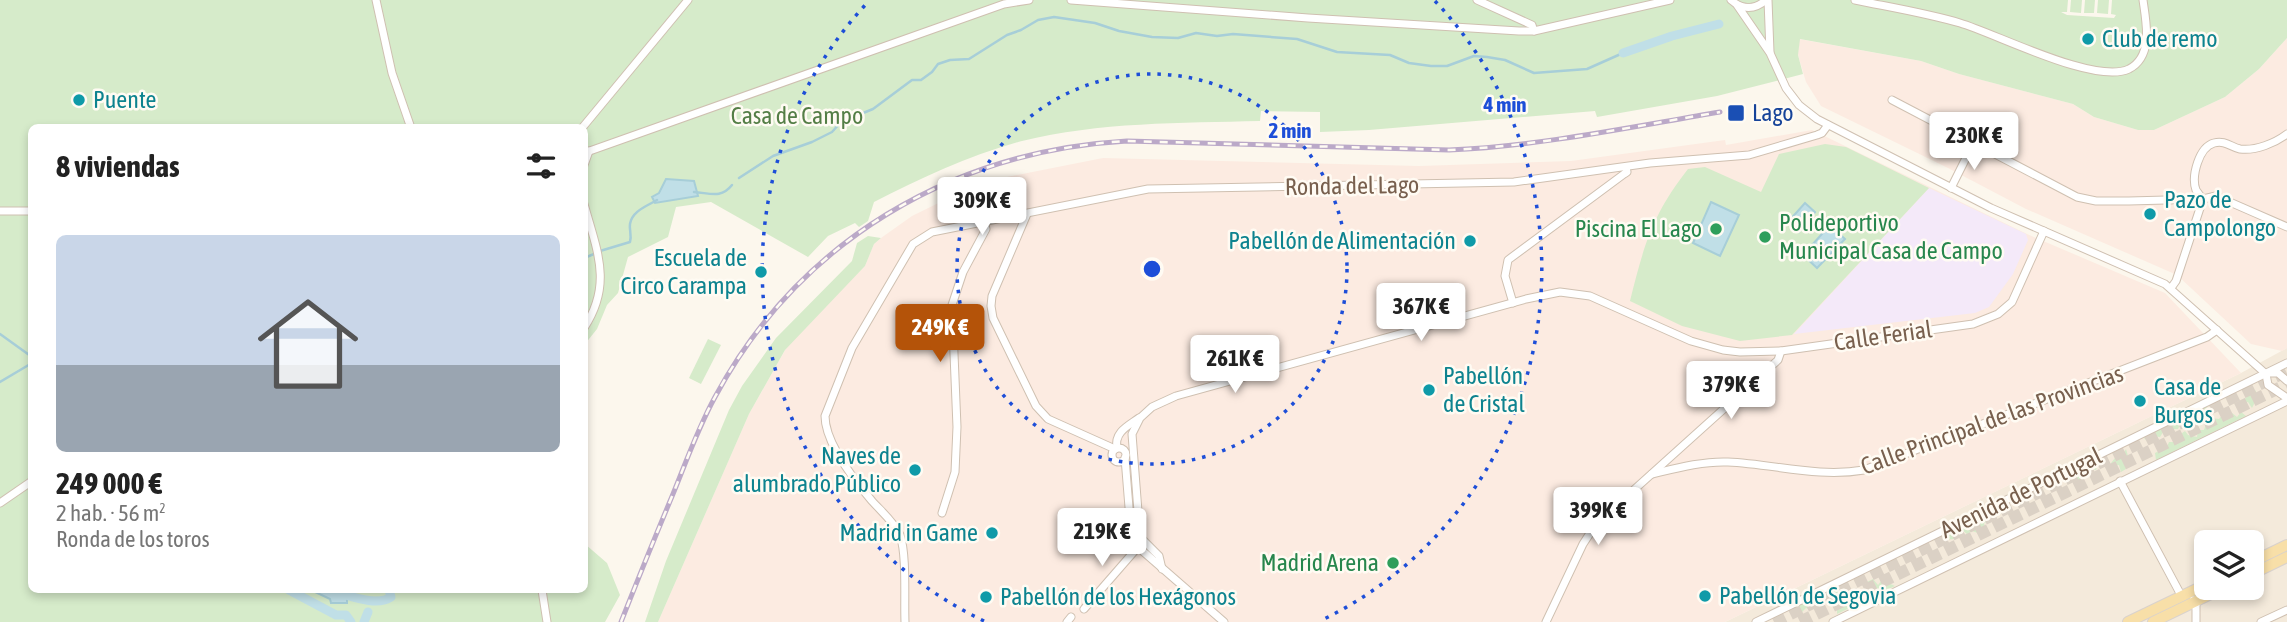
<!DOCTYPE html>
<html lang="es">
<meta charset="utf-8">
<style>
body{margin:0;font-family:"Asap Condensed",sans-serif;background:#f6f6f6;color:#222;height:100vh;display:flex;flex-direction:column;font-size:26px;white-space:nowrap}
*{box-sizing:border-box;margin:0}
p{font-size:23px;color:#767676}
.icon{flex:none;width:38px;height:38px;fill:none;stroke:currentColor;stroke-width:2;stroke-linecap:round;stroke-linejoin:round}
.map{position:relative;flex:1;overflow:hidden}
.drawer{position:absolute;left:28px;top:124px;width:560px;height:469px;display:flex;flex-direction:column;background:#fff;border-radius:10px;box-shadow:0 4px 10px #0003}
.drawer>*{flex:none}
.controls{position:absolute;left:2194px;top:530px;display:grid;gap:14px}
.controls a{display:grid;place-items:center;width:70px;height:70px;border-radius:10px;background:#fff;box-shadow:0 4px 10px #0003;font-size:35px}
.price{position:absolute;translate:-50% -60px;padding:0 16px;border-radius:7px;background:#fff;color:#222;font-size:23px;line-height:46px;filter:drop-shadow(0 2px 4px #0008)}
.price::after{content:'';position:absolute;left:50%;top:42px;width:21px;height:16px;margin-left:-10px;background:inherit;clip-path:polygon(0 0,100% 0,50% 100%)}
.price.on{background:#b45309;color:#fff}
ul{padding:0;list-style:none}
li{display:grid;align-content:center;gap:14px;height:371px;padding:0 28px}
li span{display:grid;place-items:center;height:217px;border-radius:10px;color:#555}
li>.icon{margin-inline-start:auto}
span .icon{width:126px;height:126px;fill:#fffc;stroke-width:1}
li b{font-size:30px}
h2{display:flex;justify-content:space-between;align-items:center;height:84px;padding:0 28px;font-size:30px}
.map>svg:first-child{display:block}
.residential{fill:#f4eadb;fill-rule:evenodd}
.commercial{fill:#fcebe1}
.education{fill:#f4e9f9}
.green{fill:#d6ebca}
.water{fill:#c0dfe7;stroke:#a7ced8;stroke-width:2}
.pier{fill:#fcf7ed}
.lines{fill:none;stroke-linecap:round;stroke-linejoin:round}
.stream{stroke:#a7ced8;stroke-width:2.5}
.canal{stroke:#c0dfe7;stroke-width:9}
.highway-tunnel{stroke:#dbd1c5;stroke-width:12;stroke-dasharray:12 6;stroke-linecap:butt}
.street-casing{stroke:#cfc0b1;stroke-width:9}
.primary-casing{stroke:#d9d2cd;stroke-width:12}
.street{stroke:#fff;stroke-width:7}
.primary{stroke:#f8dfa8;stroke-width:10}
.rail-casing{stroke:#bba9c8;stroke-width:5}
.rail{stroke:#fffbf3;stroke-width:2.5;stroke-dasharray:8;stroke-linecap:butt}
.ring{fill:none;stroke:#1d4ed8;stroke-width:3.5;stroke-dasharray:3.5 7}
.culture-dot{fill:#0f9aa8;stroke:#fffbf3;stroke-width:2.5}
.transit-dot{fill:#1a4fb4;stroke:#fffbf3;stroke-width:2.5}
.leisure-dot{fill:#2e9e5b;stroke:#fffbf3;stroke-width:2.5}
.labels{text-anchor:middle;stroke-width:5;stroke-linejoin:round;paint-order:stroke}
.culture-label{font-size:24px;fill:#0d838f;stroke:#fffbf3;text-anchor:start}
.transit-label{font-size:24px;fill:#164399;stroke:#fffbf3;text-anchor:start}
.park-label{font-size:24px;fill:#547e46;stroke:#fffbf3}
.street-label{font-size:24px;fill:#78604e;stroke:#fffbf3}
.leisure-label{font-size:24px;fill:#27864d;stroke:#fffbf3;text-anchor:end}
.centre{fill:#1d4ed8;stroke:#fffbf3;stroke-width:3.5}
.ring-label{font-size:21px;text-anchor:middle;font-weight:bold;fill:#1d4ed8;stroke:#fffbf3;stroke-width:5;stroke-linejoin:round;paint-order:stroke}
</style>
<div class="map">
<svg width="2287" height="622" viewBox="0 0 2287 622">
<rect width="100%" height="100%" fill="#fcf7ed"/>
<path class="residential" d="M2287,348V622H1725L2241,373ZM2207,542H2252V588H2207Z"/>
<g class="commercial">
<polygon points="2287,38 2287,348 2282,351 2251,344 2177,275 2026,209 1948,168 1821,106 1806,82 1798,55 1799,39 1921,61 1959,74 2073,104 2094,117 2138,130 2154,130 2225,97 2259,69"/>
<polygon points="1812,130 2027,234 2165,293 2241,373 1725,622 658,622 749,414 788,345 865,266 874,244 881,238 912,216 971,187 992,180 1103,158 1419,166 1571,161 1725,140 1726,145"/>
</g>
<polygon class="education" points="1929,188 2026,234 2028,240 2013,274 1989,307 1975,313 1794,334"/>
<g class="green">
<path d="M0,0H2287V38L2259,69L2225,97L2154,130H2138L2094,117L2073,104L1959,74L1921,61L1800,39L1798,55L1803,74L1717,96L1597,117L1595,111L1369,130L1320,132V112L1261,111L1260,121C1181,123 1099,122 1022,141C970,155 921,178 874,202L868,221L859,227L855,223L828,236L808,257L711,202L676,207L668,237L628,257L618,293L607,305L597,329L585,344L584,128H32V590H584L585,544L607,563L620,595L605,622H0Z"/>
<path d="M1825,144L1846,147L1929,188L1792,335L1740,341L1682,326L1630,301C1644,245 1652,215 1688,169L1705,167L1761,192L1779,154Z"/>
<polygon points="868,236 881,238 874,244 865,266 785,350 749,414 658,622 645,622 666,561 729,410 742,386 776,338 852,261 857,243"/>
<polygon points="708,339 721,345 701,384 689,378"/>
<polygon points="2255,390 2260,398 2259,403 2255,402 2252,408 2248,402 2241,404 2242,401 2247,397 2246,392"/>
<polygon points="2206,406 2208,411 2202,414 2200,419 2189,419 2187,424 2180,425 2178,429 2171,429 2169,431 2165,429 2160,437 2152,436 2147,441 2143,437"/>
<polygon points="2241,412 2246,416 2156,460 2155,453 2161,450 2163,445 2167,447 2169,442 2178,442 2178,436 2185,431 2188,435 2197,437 2198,430 2204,430 2206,424 2210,423 2212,418 2219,419 2223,414 2227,416 2232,413 2237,417"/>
<polygon points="2126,449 2128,456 2134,462 2125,463 2126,469 2121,472 2119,465 2112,466 2111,463 2115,458 2121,458"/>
<polygon points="2102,457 2104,461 2098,464 2096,470 2089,468 2088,475 2082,476 2079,482 2073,482 2065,475"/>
<polygon points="1989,512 1991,520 1984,523 1985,527 1978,533 1972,531 1967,534 1961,529 1957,531 1954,539 1943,540 1940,542 1935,538"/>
<polygon points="1873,579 1878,585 1882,580 1895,586 1837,614 1837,608 1843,607 1845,601 1849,603 1852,600 1851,594 1859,590 1865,596 1869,594 1870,589 1867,582"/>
<polygon points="1846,582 1848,586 1841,589 1840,595 1833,593 1830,595 1832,601 1824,603 1822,610 1816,608 1811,610 1806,608 1802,612 1799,611 1796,613 1792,608"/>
</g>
<g class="water">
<polygon points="666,179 694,181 698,196 655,203 652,197 659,193"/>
<polygon points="1711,202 1739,215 1720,256 1693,243"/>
<polygon points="1805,203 1815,212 1799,232 1788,222"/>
<polygon points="1830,225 1845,239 1817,268 1803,255"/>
<polygon points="311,590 347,590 347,603 331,603 330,599"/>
</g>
<polygon class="pier" points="2068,0 2071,0 2070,12 2081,13 2082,0 2085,0 2084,13 2094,13 2095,0 2098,0 2097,13 2108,14 2109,0 2112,0 2111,14 2116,15 2114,18 2067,15 2061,12 2067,12"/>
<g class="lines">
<g class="stream">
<polyline points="739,178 773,156 812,142 832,132 841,122 873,109 912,80 921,80 932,72 938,64 950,60 969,59 1007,35 1021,30 1038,20 1054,17 1095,23 1119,31 1152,37 1178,38 1196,33 1217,36 1233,34 1297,39 1337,52 1390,55 1409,63 1431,66 1447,66 1474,56 1487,57 1505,60 1534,73 1587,69 1623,53"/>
<path d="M694,192C710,193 721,199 732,185"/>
<path d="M600,251L630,242C632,235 629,230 630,224C632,211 647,206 657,200"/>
<polyline points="584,258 594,254"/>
<polyline points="0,334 32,357"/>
<polyline points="0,382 32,363"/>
</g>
<g class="canal">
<polyline points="1623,53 1672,36 1719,24"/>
<polyline points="289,590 336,615 346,615 351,622"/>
<path d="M327,590C344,593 375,608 391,597L389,590"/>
<polyline points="364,622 368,612"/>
</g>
<g class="highway-tunnel">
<polyline points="1774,622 2287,371"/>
<polyline points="1800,622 2287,384"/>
</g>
<defs>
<g id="street">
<polyline points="376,0 392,73 411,128"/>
<polyline points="1071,0 1308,18 1519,31 1534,31 1670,0"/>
<polyline points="1477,0 1532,25 1534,31"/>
<path d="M1731,0C1742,10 1755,10 1766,0"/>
<polyline points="1768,0 1770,52"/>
<path d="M1855,0C1889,7 1926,13 1960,23C1997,34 2095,85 2129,69C2154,56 2146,22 2143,0"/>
<polyline points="1737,5 1770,53 1786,88 1799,105 1817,119 1991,208 2165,284 2266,374"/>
<polyline points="1892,100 2077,197 2096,201 2129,201 2203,199 2216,196 2287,227"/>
<polyline points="582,128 688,0"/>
<polyline points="584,153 1004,4 1029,0"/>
<polyline points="584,165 589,151"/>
<polyline points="1951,188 1973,144"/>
<path d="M584,204C597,251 613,284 584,328"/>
<polyline points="0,211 32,211"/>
<polyline points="1027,214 992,296 991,306 993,318 1036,406 1048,419 1115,449"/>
<path d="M2171,288L2176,281L2203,199C2200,196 2198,193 2196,190C2191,176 2199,147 2214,143C2225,140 2231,147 2240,149C2256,151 2275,143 2287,134"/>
<polyline points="1513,303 1505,276 1508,260 1624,174 1627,172 1626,167"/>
<polyline points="2270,373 2278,373 2287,381"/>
<polyline points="2266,374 2268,385 2287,398"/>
<circle cx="1119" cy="455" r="7"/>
<path d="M1117,448C1114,432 1128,426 1139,418"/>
<polyline points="1125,458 1131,532 1138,547 1224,622"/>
<path d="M1652,474C1677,468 1703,461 1728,462C1774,464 1818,478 1864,470L2207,337L2217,330"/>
<polyline points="2120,481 2182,597"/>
<polyline points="0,503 32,481"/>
<polyline points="942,513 955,472 957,427 952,305 963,272 986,229 984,222"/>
<polyline points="1162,569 1159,556 1140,537 1132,434 1140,418 1152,407 1176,396 1526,299 1560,292 1590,296 1691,341 1723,350 1740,352 1781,351 1973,324 1998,314 2012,302 2044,231"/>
<polyline points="542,590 547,622"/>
<polyline points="2193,600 2196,601 2196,622"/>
<polyline points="1084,609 1138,547"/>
<path d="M905,622C904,599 907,555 900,535C894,522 881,511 872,501C855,481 825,443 825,416L852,348L913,244L932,232L1148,189L1514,182L1650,163L1749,155L1817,135L1822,133L1828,125"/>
<polyline points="1067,622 1071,617"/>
<polyline points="1546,622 1583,544 1596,524 1778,360 1781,351"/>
<polyline points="1756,622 2287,363"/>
<polyline points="1833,622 2287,401"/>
<polyline points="2261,622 2287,610"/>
</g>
<g id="primary">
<polyline points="2252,562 2287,545"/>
<polyline points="2252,574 2287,557"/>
<polyline points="2128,622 2207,584"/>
<polyline points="2153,622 2223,588"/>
</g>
</defs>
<use href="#street" class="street-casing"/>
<use href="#primary" class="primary-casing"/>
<use href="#street" class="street"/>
<use href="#primary" class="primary"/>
<defs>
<path id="rail" d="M621,622C638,579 655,537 673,494C686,462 698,428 715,397C799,241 952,151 1127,141L1449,150C1540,146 1630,127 1720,112"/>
</defs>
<use href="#rail" class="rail-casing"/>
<use href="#rail" class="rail"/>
</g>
<g class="ring">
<circle cx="1152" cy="269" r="195"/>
<path d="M984 621A390 390 0 0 1 869 1M1435 1A390 390 0 0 1 1320 621"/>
</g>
<g class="culture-dot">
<circle cx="2088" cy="39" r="7"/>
<circle cx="79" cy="100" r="7"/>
<circle cx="2150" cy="214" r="7"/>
<circle cx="1470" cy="241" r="7"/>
<circle cx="761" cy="272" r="7"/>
<circle cx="1429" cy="390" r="7"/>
<circle cx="2140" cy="401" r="7"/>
<circle cx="915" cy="470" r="7"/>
<circle cx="992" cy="533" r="7"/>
<circle cx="1705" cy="596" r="7"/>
<circle cx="986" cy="597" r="7"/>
</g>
<rect class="transit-dot" x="1727" y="104" width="18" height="18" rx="3.5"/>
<g class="leisure-dot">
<circle cx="1716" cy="229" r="7"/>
<circle cx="1765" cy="237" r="7"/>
<circle cx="1393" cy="563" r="7"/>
</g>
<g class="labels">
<g class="culture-label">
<text x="2102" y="47">Club de remo</text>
<text x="93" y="108">Puente</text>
<text x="2164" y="208">Pazo de<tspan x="2164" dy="28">Campolongo</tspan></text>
<text x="1456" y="249" text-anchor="end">Pabellón de Alimentación</text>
<text x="747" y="266" text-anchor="end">Escuela de<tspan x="747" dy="28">Circo Carampa</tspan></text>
<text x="1443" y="384">Pabellón<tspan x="1443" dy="28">de Cristal</tspan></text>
<text x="2154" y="395">Casa de<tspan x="2154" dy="28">Burgos</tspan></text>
<text x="901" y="464" text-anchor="end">Naves de<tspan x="901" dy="28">alumbrado Público</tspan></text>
<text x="978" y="541" text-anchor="end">Madrid in Game</text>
<text x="1719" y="604">Pabellón de Segovia</text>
<text x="1000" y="605">Pabellón de los Hexágonos</text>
</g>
<g class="transit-label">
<text x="1752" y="121">Lago</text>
</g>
<g class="park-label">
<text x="797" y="124">Casa de Campo</text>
</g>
<g class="street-label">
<text transform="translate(1352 186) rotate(-1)" y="8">Ronda del Lago</text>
<text transform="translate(1883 336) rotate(-8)" y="8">Calle Ferial</text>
<text transform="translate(1992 420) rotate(-20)" y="8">Calle Principal de las Provincias</text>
<text transform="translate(2021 493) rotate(-26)" y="8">Avenida de Portugal</text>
</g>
<g class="leisure-label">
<text x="1779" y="231" text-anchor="start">Polideportivo<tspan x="1779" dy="28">Municipal Casa de Campo</tspan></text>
<text x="1702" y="237">Piscina El Lago</text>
<text x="1379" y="571">Madrid Arena</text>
</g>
</g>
<circle cx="1152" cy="269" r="10" class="centre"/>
<g class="ring-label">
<text x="1505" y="112">4 min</text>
<text x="1290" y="138">2 min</text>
</g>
</svg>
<div class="controls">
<a><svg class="icon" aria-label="layers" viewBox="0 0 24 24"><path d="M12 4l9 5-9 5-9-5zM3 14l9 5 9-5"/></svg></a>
</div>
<b class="price" style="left:1974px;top:172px">230K €</b>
<b class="price" style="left:982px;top:237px">309K €</b>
<b class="price" style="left:1421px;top:343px">367K €</b>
<b class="price on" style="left:940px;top:364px">249K €</b>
<b class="price" style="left:1235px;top:395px">261K €</b>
<b class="price" style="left:1731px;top:421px">379K €</b>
<b class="price" style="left:1598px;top:547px">399K €</b>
<b class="price" style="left:1102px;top:568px">219K €</b>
<section class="drawer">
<h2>8 viviendas<svg class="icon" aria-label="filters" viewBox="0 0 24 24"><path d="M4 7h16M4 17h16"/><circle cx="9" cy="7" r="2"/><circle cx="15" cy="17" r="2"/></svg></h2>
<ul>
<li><span style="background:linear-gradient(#c9d6e8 60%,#9aa5b1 0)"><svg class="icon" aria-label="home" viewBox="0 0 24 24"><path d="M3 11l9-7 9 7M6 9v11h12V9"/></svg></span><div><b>249 000 €</b><p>2 hab. · 56 m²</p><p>Ronda de los toros</p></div></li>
</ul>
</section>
</div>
